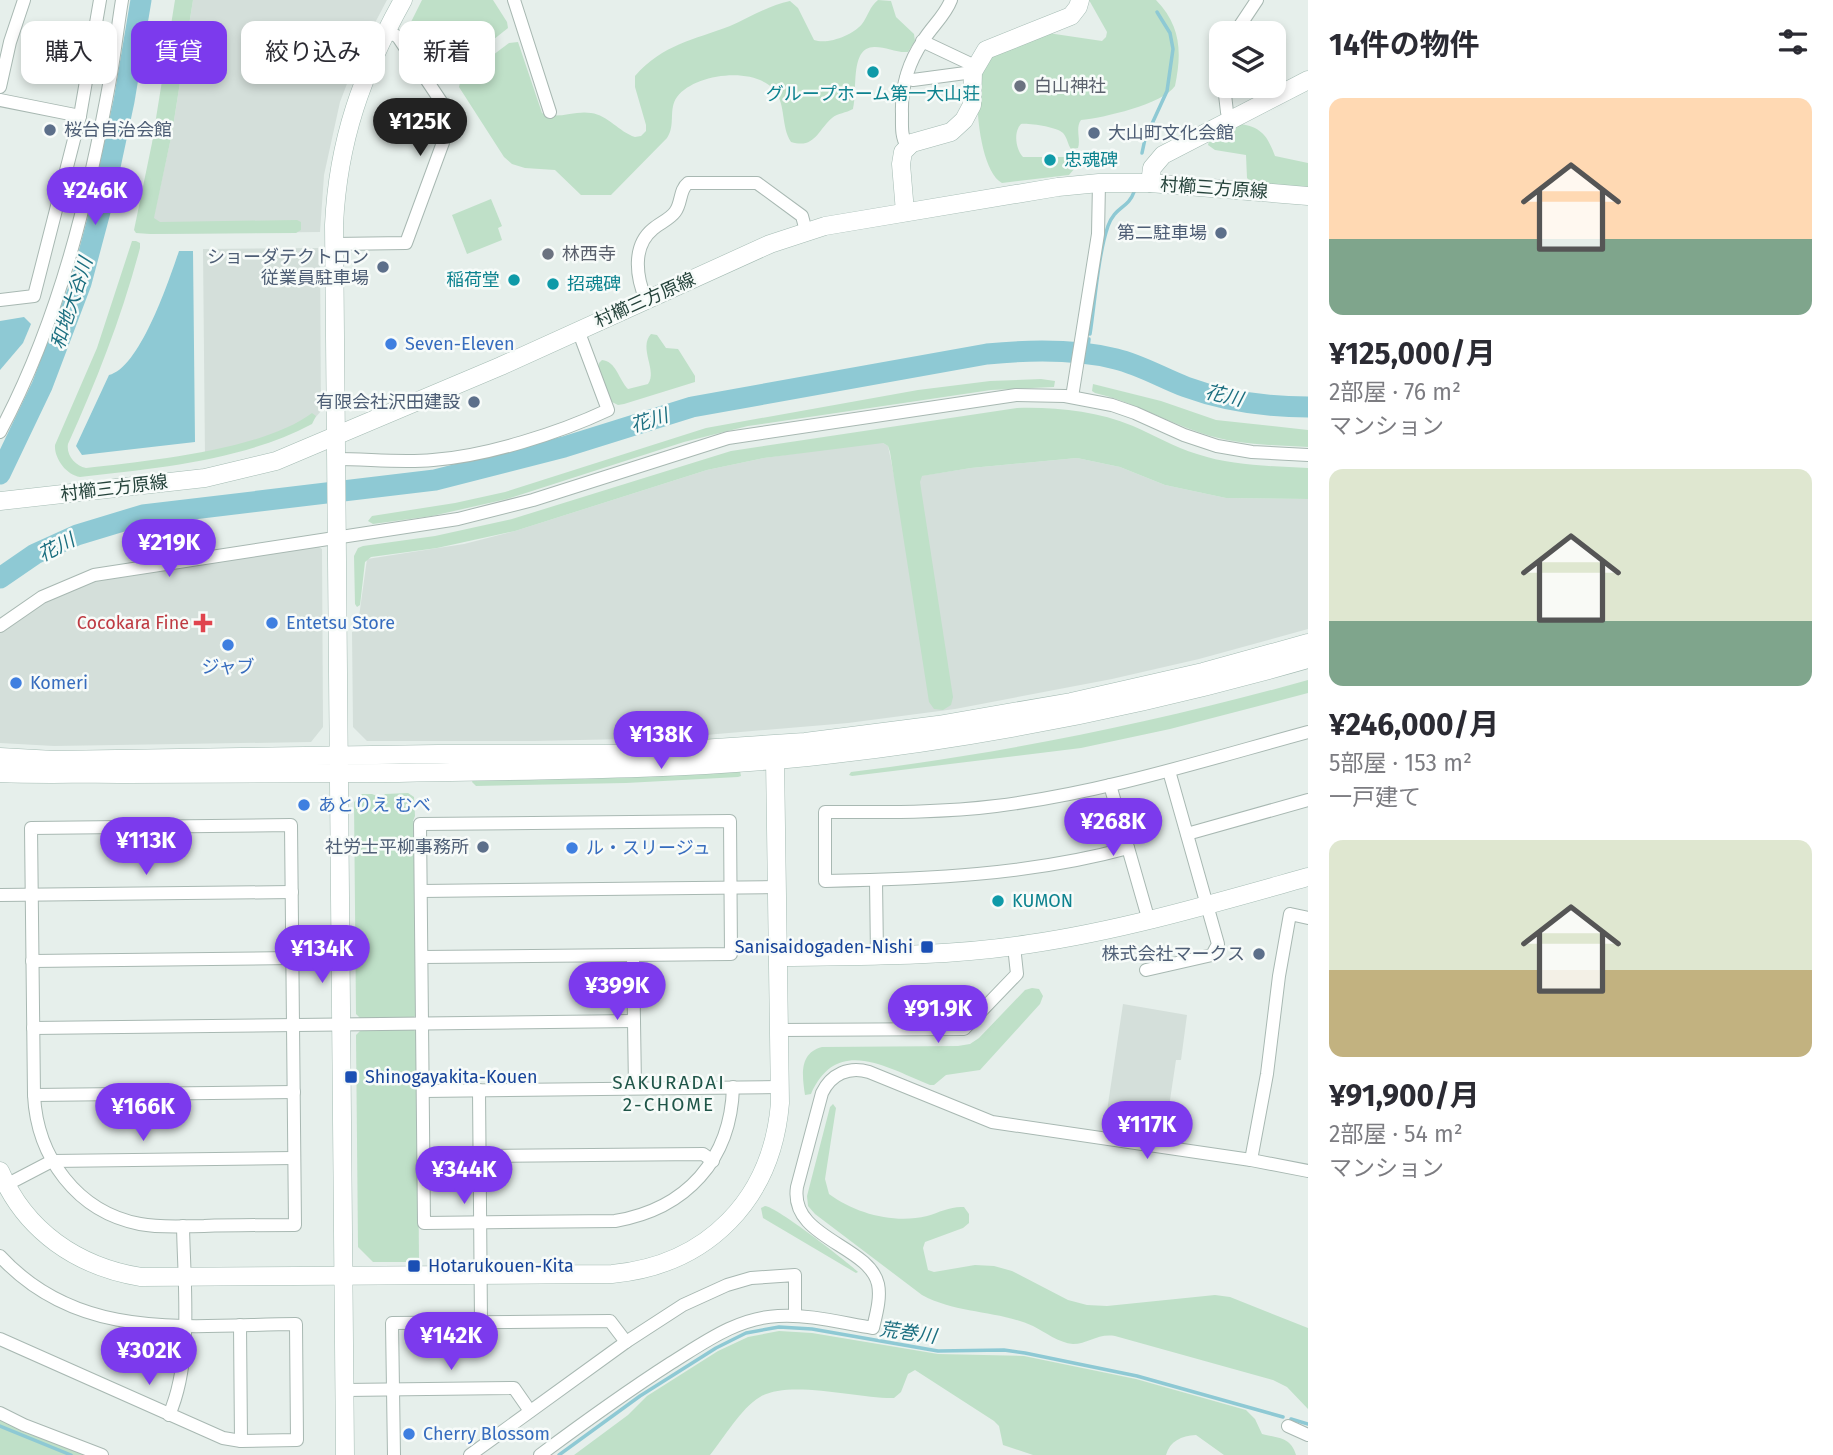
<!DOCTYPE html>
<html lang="ja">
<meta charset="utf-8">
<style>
body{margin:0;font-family:"Fira Sans","Noto Sans JP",sans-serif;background:#f2f2f3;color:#2b2b33;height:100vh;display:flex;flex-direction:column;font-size:26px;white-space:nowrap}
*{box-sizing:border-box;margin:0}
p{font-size:23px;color:#7c7c81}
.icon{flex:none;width:38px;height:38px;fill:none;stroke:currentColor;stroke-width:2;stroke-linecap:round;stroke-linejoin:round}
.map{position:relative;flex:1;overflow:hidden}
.details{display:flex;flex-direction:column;background:#fff;width:525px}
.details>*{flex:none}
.guide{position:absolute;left:21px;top:21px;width:665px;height:63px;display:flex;gap:14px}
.tools{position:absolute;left:1209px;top:21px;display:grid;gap:14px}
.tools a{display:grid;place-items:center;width:77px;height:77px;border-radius:14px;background:#fff;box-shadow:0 4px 10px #0003;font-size:35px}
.price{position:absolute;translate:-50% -60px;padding:0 16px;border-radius:24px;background:#7c3aed;color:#fff;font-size:23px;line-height:46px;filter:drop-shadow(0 2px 4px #0008)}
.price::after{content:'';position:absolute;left:50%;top:42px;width:21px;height:16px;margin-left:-10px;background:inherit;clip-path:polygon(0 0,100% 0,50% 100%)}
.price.current{background:#222;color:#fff}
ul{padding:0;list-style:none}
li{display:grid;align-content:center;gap:14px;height:371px;padding:0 21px}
li span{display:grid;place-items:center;height:217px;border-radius:14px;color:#555}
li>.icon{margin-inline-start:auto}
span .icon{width:126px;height:126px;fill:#fffc;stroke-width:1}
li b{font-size:30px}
h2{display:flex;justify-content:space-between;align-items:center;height:84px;padding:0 21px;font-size:30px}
.tag{padding:0 24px;border-radius:14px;background:#fff;box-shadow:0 4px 10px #0003;font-size:24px;line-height:63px}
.tag.current{background:#7c3aed;color:#fff}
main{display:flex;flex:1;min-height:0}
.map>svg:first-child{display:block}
.built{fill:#d4dfda}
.green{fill:#bfe0c8}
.water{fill:#8ec9d4}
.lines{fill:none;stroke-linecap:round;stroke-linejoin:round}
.stream{stroke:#8ec9d4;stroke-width:3.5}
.river{stroke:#8ec9d4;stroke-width:21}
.street-casing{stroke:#a8b8b2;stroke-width:14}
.secondary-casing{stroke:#a4bbb3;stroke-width:19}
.street{stroke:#fff;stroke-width:12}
.secondary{stroke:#fff;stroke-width:18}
.culture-dot{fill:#0f9aa8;stroke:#f7fbf9;stroke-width:2.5}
.worship-dot{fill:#6b7280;stroke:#f7fbf9;stroke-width:2.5}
.service-dot{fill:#5c6f8a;stroke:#f7fbf9;stroke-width:2.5}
.shop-dot{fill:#3f7fe0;stroke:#f7fbf9;stroke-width:2.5}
.health-dot{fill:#e0444e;stroke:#f7fbf9;stroke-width:2.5}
.transit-dot{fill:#1a4fb4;stroke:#f7fbf9;stroke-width:2.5}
.labels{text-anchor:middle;stroke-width:5;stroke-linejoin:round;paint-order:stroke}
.worship-label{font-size:18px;fill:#5b616d;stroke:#f7fbf9;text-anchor:start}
.culture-label{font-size:18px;fill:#0d838f;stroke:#f7fbf9;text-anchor:start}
.service-label{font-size:18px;fill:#4e5e75;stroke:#f7fbf9;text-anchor:end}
.street-label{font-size:18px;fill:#24423a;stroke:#f7fbf9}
.shop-label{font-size:18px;fill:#366cbe;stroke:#f7fbf9;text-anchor:start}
.health-label{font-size:18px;fill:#be3a42;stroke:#f7fbf9;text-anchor:end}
.transit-label{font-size:18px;fill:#164399;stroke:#f7fbf9;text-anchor:start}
.water-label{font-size:19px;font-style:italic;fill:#1c6f80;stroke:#f7fbf9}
.neighbourhood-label{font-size:19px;letter-spacing:2px;fill:#1f5548;stroke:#f7fbf9}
</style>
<main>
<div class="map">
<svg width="1308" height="1455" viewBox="0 0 1308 1455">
<rect width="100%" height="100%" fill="#e6efeb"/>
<g class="built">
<polygon points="193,0 387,0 358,55 340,102 324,175 320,232 150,234 172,133"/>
<polygon points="320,248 321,411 309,425 272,441 205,458 203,249"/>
<polygon points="875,442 883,443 888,446 895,480 971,468 1077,458 1120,467 1165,485 1226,498 1308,499 1308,629 1199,659 1112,679 955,709 848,723 670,738 535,741 367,741 353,727 352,632 357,631 367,559 464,544 515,531 707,470 764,458"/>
<polygon points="316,545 322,549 323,727 311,742 54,746 0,743 0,633 44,601 96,581"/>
<polygon points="1123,1004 1187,1015 1181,1060 1176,1060 1164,1140 1104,1131"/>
</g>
<g class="green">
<polygon points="175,0 193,0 172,133 154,218 160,222 297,220 301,222 301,230 296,233 150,234 136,233 134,230 152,143"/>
<polygon points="422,0 493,0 507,22 508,28 445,78 437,79 411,36 409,26"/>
<path d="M878,0L891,1L896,17L914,34L915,41L908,52C897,53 886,47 875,47C849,46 858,92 853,109C846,113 838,113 832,118C817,131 815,149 791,142C781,127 786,105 775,91C756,66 695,73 677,97C668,109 676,125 667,138L611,195H581L555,170L525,168L512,164L504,157L459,87L461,79L509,43L518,42L542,113C557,120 575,110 591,113C608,115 619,132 635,137L641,136L646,131V125L635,87V76C663,44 694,40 730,26C749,18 769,5 790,1L798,8L814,40C828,45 853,35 862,24C868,16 870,6 878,0Z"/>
<path d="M1089,0H1156C1181,26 1182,52 1175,86C1163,104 1103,118 1081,120C1075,128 1081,139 1078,148L1071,149C1068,145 1067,137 1063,133C1057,127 1029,123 1021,124C1013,132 1016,150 1023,157H1068L1073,158L1075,168L1069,175L1002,183C980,171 974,101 979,78C980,71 985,63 988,57L1048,33L1102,41L1106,37L1107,32Z"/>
<path d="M1240,124C1263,127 1268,138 1275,156L1308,163V188L1251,182L1247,178L1246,155L1215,150L1208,145L1209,141Z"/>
<polygon points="491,199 502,226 498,228 502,240 467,254 452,215"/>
<path d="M132,241H136L140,243V248C122,316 97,380 68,444C66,455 75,466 86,468C148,461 263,450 312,413L316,416L312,424C242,461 157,468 80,477C66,475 54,458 55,445L97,348Z"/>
<path d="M651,334L657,335L666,348L678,349L680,352L695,376V382L624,404L618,405L612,402L598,369L599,363L602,360C616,361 619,380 628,389L648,384C658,371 638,348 651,334Z"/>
<polygon points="1041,379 1055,381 1054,387 991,390 748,426 684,442 507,499 432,516 373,524 368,521 372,516 455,503 505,492 706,428 918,390 990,381"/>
<path d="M1093,384L1161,401L1216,420L1308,430V447C1272,445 1235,445 1201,433C1165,421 1133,402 1095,393L1092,391Z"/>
<path d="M1017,408C1057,407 1096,411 1133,426C1154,435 1174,447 1197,454C1233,466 1271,466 1308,468V499L1226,498L1165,485L1120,467L1077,458L971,468L922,476L920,482L953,697L951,705L943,710L934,709L929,702L890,452L888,446L883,443L764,458L707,470L515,531L437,548L371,557L365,562L360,605L357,607L355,604L354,556L358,548L363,546L435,536L512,519L731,451Z"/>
<path d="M1308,680V693L1170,729L1081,748L852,776L849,775L851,772C1006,753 1158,722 1308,680Z"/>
<polygon points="740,771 741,776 738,777 626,783 476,786 472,782 473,780"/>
<polygon points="408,793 414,797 415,816 413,821 415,821 417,1014 412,1019 362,1020 356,1014 354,802 362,794 372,794 382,798 385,794"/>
<path d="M1032,988L1039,989L1043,996L1040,1004L980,1070L946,1075L934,1085H930C887,1068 837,1035 811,1094L805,1095C802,1075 799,1053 822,1047L958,1046L970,1044L979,1038L1025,990Z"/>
<polygon points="412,1028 417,1033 419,1262 373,1262 358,1247 356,1035 362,1029"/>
<path d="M833,1104L836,1108L825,1179L829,1194C856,1214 895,1224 927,1216C940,1212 951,1206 964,1207L969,1214V1223L963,1228L925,1242L923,1248L928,1270L934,1272L975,1265L994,1266L1012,1271L1068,1300L1087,1305L1107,1306L1215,1295L1230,1297L1308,1328V1409L1287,1387L1273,1380L1115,1336C1098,1333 1088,1344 1073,1344C1059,1343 1045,1332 1033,1326C997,1310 957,1314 922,1295L815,1214L808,1206L807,1196L830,1107Z"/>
<path d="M765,1206C777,1207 846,1261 858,1272L856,1273L763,1218L761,1208Z"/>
<path d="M779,1331L812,1333L938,1354L1024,1356L1136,1379L1246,1410L1255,1419L1262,1434C1278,1438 1291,1437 1296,1455H1224L1196,1435C1181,1436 1170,1441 1166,1455H1033L1003,1445L999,1426L994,1421L915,1370L908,1374L901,1392L894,1398C859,1399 789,1379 760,1397C741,1408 724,1438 710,1455H574L628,1415L647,1396L718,1351L748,1337Z"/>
<polygon points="0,1420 21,1431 86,1455 0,1455"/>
</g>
<g class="water">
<path d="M179,251H193L195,442L82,455L76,446L109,375C140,368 169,280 179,251Z"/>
<polygon points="24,317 31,324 23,343 0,370 0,321"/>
</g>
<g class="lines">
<g class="stream">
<polyline points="1142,153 1145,139 1167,91 1173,49 1170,33 1157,12"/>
<path d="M1090,334C1095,302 1098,255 1108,226C1115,206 1128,209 1134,192"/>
<polyline points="1087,355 1089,339"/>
<polyline points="1291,1419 1308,1424"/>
<polyline points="0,1426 71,1455"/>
<polyline points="559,1455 640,1396 716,1348 746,1333 779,1327 812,1329 938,1351 1004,1350 1025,1353 1137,1376 1283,1417"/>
</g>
<g class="river">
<polyline points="0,474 42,386 81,283 102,204 124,101 141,0"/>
<path d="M0,578L35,554L77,535L143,515L435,480L564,447L692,407L987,354C1028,350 1076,349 1116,359C1141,365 1162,378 1186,387C1224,401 1267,407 1308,407"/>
</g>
<defs>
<g id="street">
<polyline points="514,0 550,112"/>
<polyline points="1235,33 1257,0"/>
<polyline points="922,41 975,66"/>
<polyline points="1222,63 1222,67"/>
<polyline points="906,78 913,80 973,72"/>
<polyline points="1224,86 1227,112 1231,120"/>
<polyline points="0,87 10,42 24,0"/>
<polyline points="0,100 80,116"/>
<path d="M907,146C901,137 902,126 902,114C901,88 908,63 923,41C932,26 945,16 951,0"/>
<polyline points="334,244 406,243 452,118 398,37 386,30"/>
<polyline points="0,300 34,296 80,116 100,0"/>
<path d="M646,300C636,277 632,246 653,229C660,223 670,219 675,212C682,203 679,190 688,183H757L802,216L806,231"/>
<polyline points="1072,397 1098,234 1099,183"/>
<path d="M0,432C59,321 89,197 111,74C115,50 118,25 122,0"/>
<path d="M336,459C368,459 401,463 433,460C487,456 559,433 608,410L578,330"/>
<polyline points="0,626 42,597 94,575 458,519 533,500 728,438 1016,395 1065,396 1112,405 1135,413 1184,435 1217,446 1252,452 1308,455"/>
<polyline points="1110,785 1149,921"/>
<path d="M291,825L295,1225C265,1225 234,1225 204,1226C183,1226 161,1228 140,1224C77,1212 37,1157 34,1095L31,828Z"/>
<polyline points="1187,834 1308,800"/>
<path d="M1128,848C1030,875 926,879 825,881V812C882,812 939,813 996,806C1102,793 1205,760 1308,732"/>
<polyline points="876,880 877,956"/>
<polyline points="421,891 778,887"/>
<polyline points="0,895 292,892"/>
<polyline points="633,955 635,1088"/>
<path d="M422,957L731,954L730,821L420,824L424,1223L615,1221C686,1209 731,1160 733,1087"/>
<polyline points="32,961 292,958"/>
<polyline points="1146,970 1212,955 1218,944 1169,771"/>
<polyline points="33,1028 634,1021"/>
<polyline points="779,1030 964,1029 1017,974 1014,946"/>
<polyline points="479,1090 481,1322"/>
<polyline points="423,1091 780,1087"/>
<polyline points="34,1095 294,1092"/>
<polyline points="480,1156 703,1154 713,1161"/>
<polyline points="1251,1160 1267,1074 1279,976 1290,914 1308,918"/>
<polyline points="6,1185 52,1161 294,1158"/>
<path d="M0,1256C80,1343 190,1325 296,1324L297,1440L241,1441L223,1438L0,1339"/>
<polyline points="240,1325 241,1441"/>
<polyline points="345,1390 514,1388 530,1411"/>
<polyline points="0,1413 24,1425 102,1455"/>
<path d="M169,1415C193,1361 184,1285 183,1226"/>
<polyline points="1288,1426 1308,1435"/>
<polyline points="394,1455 392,1323 610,1321 626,1342"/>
<polyline points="470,1455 626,1342 683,1305 727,1285 751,1278 795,1275 795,1316"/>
<path d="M540,1455C583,1423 626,1392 671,1363C705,1342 737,1318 778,1316C809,1314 842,1323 873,1328C876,1315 881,1298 878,1284C869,1245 789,1238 797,1187L822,1093C831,1074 849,1066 869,1072L992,1122L1251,1160L1308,1171"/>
</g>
<g id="secondary">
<polyline points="1150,183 1152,168 1163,155 1308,80"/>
<polyline points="905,212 901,164 903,152 912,143 951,132 964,120 972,105 973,72 986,50 1071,16 1078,7 1080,0"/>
<polyline points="0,501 205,478 276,461 501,366 770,244 825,226 1058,187 1099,183 1150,183 1308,196"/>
<polyline points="0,757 54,760 438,754 625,754 805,742 938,725 1071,702 1203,672 1308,643"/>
<path d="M0,773C42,775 84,773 126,774C214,774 302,774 391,773C530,770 669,771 808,757C977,739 1144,706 1308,659"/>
<path d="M779,957C862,956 946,957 1029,944C1124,930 1215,903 1308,877"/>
<path d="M0,1171C25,1231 78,1267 141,1277L612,1274C708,1265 772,1199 780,1103L775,759"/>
<path d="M345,1455L334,225C338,140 362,74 403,0"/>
</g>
</defs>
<use href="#street" class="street-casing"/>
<use href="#secondary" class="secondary-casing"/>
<use href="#street" class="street"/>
<use href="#secondary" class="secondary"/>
</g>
<g class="culture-dot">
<circle cx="873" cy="72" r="7"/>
<circle cx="1050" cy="160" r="7"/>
<circle cx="514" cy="280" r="7"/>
<circle cx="553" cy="284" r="7"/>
<circle cx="998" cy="901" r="7"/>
</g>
<g class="worship-dot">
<circle cx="1020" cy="86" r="7"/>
<circle cx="548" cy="254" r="7"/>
</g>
<g class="service-dot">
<circle cx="50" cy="130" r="7"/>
<circle cx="1094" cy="133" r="7"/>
<circle cx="1221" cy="233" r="7"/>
<circle cx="383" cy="267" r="7"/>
<circle cx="474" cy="402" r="7"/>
<circle cx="483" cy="847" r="7"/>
<circle cx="1259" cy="954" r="7"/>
</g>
<g class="shop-dot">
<circle cx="391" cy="344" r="7"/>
<circle cx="272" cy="623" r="7"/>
<circle cx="228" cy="645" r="7"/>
<circle cx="16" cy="683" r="7"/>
<circle cx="304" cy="805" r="7"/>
<circle cx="572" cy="848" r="7"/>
<circle cx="409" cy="1434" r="7"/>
</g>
<path class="health-dot" d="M199.5 612.5h7v7h7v7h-7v7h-7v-7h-7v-7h7z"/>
<g class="transit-dot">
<rect x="920" y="940" width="14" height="14" rx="3.5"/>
<rect x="344" y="1070" width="14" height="14" rx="3.5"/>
<rect x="407" y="1259" width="14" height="14" rx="3.5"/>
</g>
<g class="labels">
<g class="worship-label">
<text x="1034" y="92">白山神社</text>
<text x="562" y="260">林西寺</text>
</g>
<g class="culture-label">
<text x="873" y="100" text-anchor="middle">グループホーム第一大山荘</text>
<text x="1064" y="166">忠魂碑</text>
<text x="500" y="286" text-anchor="end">稲荷堂</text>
<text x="567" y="290">招魂碑</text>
<text x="1012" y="907">KUMON</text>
</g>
<g class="service-label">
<text x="64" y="136" text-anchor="start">桜台自治会館</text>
<text x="1108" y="139" text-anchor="start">大山町文化会館</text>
<text x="1207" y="239">第二駐車場</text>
<text x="369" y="263">ショーダテクトロン<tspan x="369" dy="21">従業員駐車場</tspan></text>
<text x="460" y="408">有限会社沢田建設</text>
<text x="469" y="853">社労士平柳事務所</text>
<text x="1245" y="960">株式会社マークス</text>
</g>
<g class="street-label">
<text transform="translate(1214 188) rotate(4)" y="6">村櫛三方原線</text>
<text transform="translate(645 300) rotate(-24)" y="6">村櫛三方原線</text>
<text transform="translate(114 488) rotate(-7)" y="6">村櫛三方原線</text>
</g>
<g class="shop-label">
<text x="405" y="350">Seven-Eleven</text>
<text x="286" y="629">Entetsu Store</text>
<text x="228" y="673" text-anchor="middle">ジャブ</text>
<text x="30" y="689">Komeri</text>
<text x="318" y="811">あとりえ むべ</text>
<text x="586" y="854">ル・スリージュ</text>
<text x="423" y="1440">Cherry Blossom</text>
</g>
<g class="health-label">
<text x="189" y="629">Cocokara Fine</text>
</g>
<g class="transit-label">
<text x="913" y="953" text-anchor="end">Sanisaidogaden-Nishi</text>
<text x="365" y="1083">Shinogayakita-Kouen</text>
<text x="428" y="1272">Hotarukouen-Kita</text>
</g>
<g class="water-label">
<text transform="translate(71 303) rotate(-72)" y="7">和地大谷川</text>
<text transform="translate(1224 395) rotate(13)" y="7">花川</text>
<text transform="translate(649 420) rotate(-18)" y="7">花川</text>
<text transform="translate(56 547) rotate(-28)" y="7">花川</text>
<text transform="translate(908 1332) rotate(8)" y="7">荒巻川</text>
</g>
<g class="neighbourhood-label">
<text x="669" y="1089">SAKURADAI<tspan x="669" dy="22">2-CHOME</tspan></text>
</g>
</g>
</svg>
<div class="tools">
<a><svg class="icon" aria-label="layers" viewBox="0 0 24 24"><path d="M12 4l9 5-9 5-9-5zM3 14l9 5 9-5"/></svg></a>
</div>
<b class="price current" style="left:420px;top:158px">¥125K</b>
<b class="price" style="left:95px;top:227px">¥246K</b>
<b class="price" style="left:169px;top:579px">¥219K</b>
<b class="price" style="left:661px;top:771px">¥138K</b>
<b class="price" style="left:1113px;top:858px">¥268K</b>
<b class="price" style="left:146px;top:877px">¥113K</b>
<b class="price" style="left:322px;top:985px">¥134K</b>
<b class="price" style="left:617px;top:1022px">¥399K</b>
<b class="price" style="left:938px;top:1045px">¥91.9K</b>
<b class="price" style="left:143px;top:1143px">¥166K</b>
<b class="price" style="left:1147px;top:1161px">¥117K</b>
<b class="price" style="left:464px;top:1206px">¥344K</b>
<b class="price" style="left:451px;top:1372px">¥142K</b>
<b class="price" style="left:149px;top:1387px">¥302K</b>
<div class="guide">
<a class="tag">購入</a>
<a class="tag current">賃貸</a>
<a class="tag">絞り込み</a>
<a class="tag">新着</a>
</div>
</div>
<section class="details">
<h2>14件の物件<svg class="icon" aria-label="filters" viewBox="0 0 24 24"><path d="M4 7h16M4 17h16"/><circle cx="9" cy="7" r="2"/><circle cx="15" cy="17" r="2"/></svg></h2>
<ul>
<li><span style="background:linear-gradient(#ffd9b3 65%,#7fa58c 0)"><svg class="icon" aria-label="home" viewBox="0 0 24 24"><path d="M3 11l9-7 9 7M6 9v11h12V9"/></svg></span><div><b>¥125,000/月</b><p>2部屋 · 76 m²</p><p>マンション</p></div></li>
<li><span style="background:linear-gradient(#dfe7d0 70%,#7fa58c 0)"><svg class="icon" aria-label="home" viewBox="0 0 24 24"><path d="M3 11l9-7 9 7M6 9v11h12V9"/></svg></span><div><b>¥246,000/月</b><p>5部屋 · 153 m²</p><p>一戸建て</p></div></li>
<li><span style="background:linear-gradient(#dfe7d0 60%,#c2b280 0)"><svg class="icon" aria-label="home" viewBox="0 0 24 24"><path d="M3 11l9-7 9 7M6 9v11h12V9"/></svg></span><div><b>¥91,900/月</b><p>2部屋 · 54 m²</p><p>マンション</p></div></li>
</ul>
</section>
</main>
